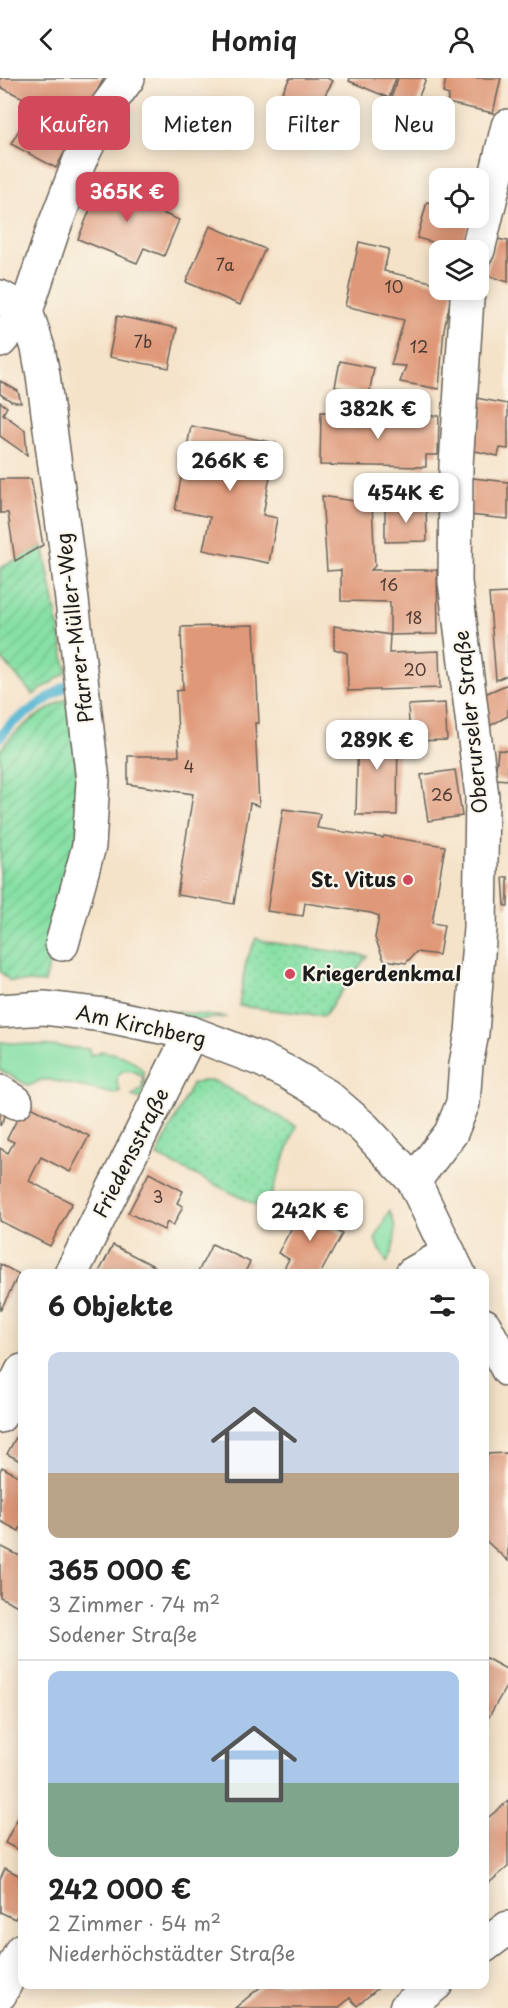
<!DOCTYPE html>
<html lang="de">
<meta charset="utf-8">
<style>
body{margin:0;font-family:"Playpen Sans",sans-serif;background:#f2f2f2;color:#222;height:100vh;display:flex;flex-direction:column;font-size:22px;white-space:nowrap}
*{box-sizing:border-box;margin:0}
p{font-size:20px;color:#767676}
.icon{flex:none;width:33px;height:33px;fill:none;stroke:currentColor;stroke-width:2;stroke-linecap:round;stroke-linejoin:round}
.map{position:relative;flex:1;overflow:hidden}
.sheet{position:absolute;left:18px;top:1191px;width:471px;height:720px;display:flex;flex-direction:column;background:#fff;border-radius:12px;box-shadow:0 3px 15px #0003}
.sheet>*{flex:none}
.guide{position:absolute;left:18px;top:18px;width:472px;height:54px;display:flex;gap:12px}
.fabs{position:absolute;left:429px;top:90px;display:grid;gap:12px}
.fabs a{display:grid;place-items:center;width:60px;height:60px;border-radius:12px;background:#fff;box-shadow:0 3px 15px #0003;font-size:30px}
.price{position:absolute;translate:-50% -51px;padding:0 14px;border-radius:12px;background:#fff;color:#222;font-size:20px;line-height:39px;filter:drop-shadow(0 2px 3px #0008)}
.price::after{content:'';position:absolute;left:50%;top:36px;width:18px;height:14px;margin-left:-9px;background:inherit;clip-path:polygon(0 0,100% 0,50% 100%)}
.price.active{background:#d1495b;color:#fff}
ul{padding:0;list-style:none}
li{display:grid;align-content:center;gap:12px;height:318px;padding:0 30px}
li+li{border-top:2px solid #e0e0e0}
li span{display:grid;place-items:center;height:186px;border-radius:12px;color:#555}
li>.icon{margin-inline-start:auto}
span .icon{width:108px;height:108px;fill:#fffc;stroke-width:1}
li b{font-size:26px}
h2{display:flex;justify-content:space-between;align-items:center;height:72px;padding:0 30px;font-size:26px}
.pill{padding:0 21px;border-radius:12px;background:#fff;box-shadow:0 3px 15px #0003;font-size:21px;line-height:54px}
.pill.active{background:#d1495b;color:#fff}
header{display:flex;justify-content:space-between;align-items:center;height:78px;padding:0 30px;background:#fff;font-size:27px;font-weight:600}
.map>svg:first-child{display:block}
.grass{fill:#87e0a5;stroke:#527e60;stroke-width:1.5}
.park{fill:url(#park-dots);stroke:#527e60;stroke-width:1.5}
.garden{fill:url(#garden-furrows);stroke:#527e60;stroke-width:1.5}
.lines{fill:none;stroke-linecap:round;stroke-linejoin:round}
.stream{stroke:#54b6d3;stroke-width:10}
.building{fill:#df9878}
.minor-casing{stroke:#686259;stroke-width:36}
.major-casing{stroke:#686259;stroke-width:36}
.minor{stroke:#fff;stroke-width:33}
.major{stroke:#fff;stroke-width:33}
.poi-dot{fill:#d1495b;stroke:#fbf7ec;stroke-width:2}
.labels{text-anchor:middle;stroke-width:4.5;stroke-linejoin:round;paint-order:stroke}
.number-label{font-size:16px;fill:#4d3b33}
.street-label{font-size:20px;fill:#1c1c1c;stroke:#fbf7ec}
.poi-label{font-size:20px;font-weight:bold;fill:#1c1c1c;stroke:#fbf7ec;text-anchor:end}
</style>
<header><svg class="icon" aria-label="back" viewBox="0 0 24 24"><path d="M15 5l-7 7 7 7"/></svg>Homiq<svg class="icon" aria-label="person" viewBox="0 0 24 24"><circle cx="12" cy="8" r="4"/><path d="M4 21q1-7 8-7t8 7"/></svg></header>
<div class="map">
<svg width="508" height="1930" viewBox="0 0 508 1930">
<defs>
<pattern id="park-dots" width="8" height="8" patternUnits="userSpaceOnUse" patternTransform="scale(1.5)"><rect width="8" height="8" fill="#87e0a5"/><path d="M2 2h.1M6 6h.1" fill="none" stroke="#74c08d" stroke-width="1.8" stroke-linecap="round"/></pattern>
<pattern id="garden-furrows" width="10" height="10" patternUnits="userSpaceOnUse" patternTransform="scale(1.5)"><rect width="10" height="10" fill="#87e0a5"/><path d="M-1 1l2-2M0 10L10 0M9 11l2-2" fill="none" stroke="#74c08d"/></pattern>
</defs>
<rect width="100%" height="100%" fill="#fbf7ec"/>
<filter id="ink" filterUnits="userSpaceOnUse"><feTurbulence type="fractalNoise" baseFrequency=".0167" numOctaves="2"/><feDisplacementMap in="SourceGraphic" scale="12" xChannelSelector="R" yChannelSelector="G"/><feConvolveMatrix kernelMatrix="1 2 1 2 8 2 1 2 1" color-interpolation-filters="sRGB"/></filter>
<filter id="wash" filterUnits="userSpaceOnUse"><feTurbulence type="fractalNoise" baseFrequency=".008" numOctaves="4" result="noise"/><feDisplacementMap in="SourceGraphic" scale="24" xChannelSelector="R" yChannelSelector="G"/><feGaussianBlur stdDeviation="1.35" result="paint"/><feColorMatrix in="noise" values="0 0 0 0 0 0 0 0 0 0 0 0 0 0 0 0 0 1.4 0 .05"/><feComposite in="paint" operator="in"/></filter>
<g filter="url(#wash)">
<rect width="100%" height="100%" fill="#f5e3c9"/>
<g class="grass">
<polygon points="154,932 227,939 195,942"/>
<path d="M0,964L89,971L90,977L100,975V973C118,976 131,978 143,993L145,1008L141,1021L132,1018L142,1011L143,1000C137,991 117,988 117,1003C117,1007 119,1010 120,1013L114,1016L50,1002H41L29,1008L0,992Z"/>
<path d="M389,1133C399,1150 395,1169 387,1185L375,1162Z"/>
</g>
<g class="park">
<polygon points="256,860 267,864 367,878 324,938 239,928 246,884"/>
<polygon points="202,1003 214,1003 296,1048 266,1132 157,1078 192,1006"/>
</g>
<g class="garden">
<polygon points="43,467 67,594 33,617 0,579 0,490"/>
<path d="M68,620L82,736L53,862L42,870L51,878L45,905L10,903L0,893V672C17,648 43,634 68,620Z"/>
</g>
<g class="lines">
<polyline class="stream" points="0,659 12,645 66,608"/>
</g>
<g id="blocks">
<g class="building">
<polygon points="0,0 104,0 56,90 11,66 34,25 0,9"/>
<polygon points="290,0 327,0 333,3 312,39 279,20"/>
<polygon points="350,0 396,0 389,20 349,3"/>
<polygon points="398,0 426,0 415,29 391,20"/>
<polygon points="446,0 501,0 493,35 447,25 449,17 443,15"/>
<polygon points="103,100 159,123 155,132 179,142 164,178 144,170 137,185 78,161"/>
<polygon points="427,124 440,127 440,140 471,140 461,172 417,160"/>
<polygon points="210,148 265,171 240,227 186,204"/>
<polygon points="497,161 508,163 508,204 486,197"/>
<polygon points="359,164 389,171 384,193 440,206 440,212 453,212 444,251 439,311 400,304 406,288 391,287 404,242 345,228"/>
<polygon points="117,238 177,250 169,290 109,279"/>
<polygon points="340,283 374,290 369,316 335,309"/>
<polygon points="0,303 18,313 21,325 11,323 0,316"/>
<polygon points="476,320 508,326 508,371 500,370 498,378 466,371"/>
<polygon points="0,324 7,329 3,336 25,352 27,377 0,358"/>
<polygon points="321,334 439,338 438,377 426,377 426,389 320,387"/>
<polygon points="191,348 276,365 263,437 277,440 269,485 203,472 210,439 175,432"/>
<polygon points="473,400 508,404 508,441 469,437"/>
<polygon points="0,401 31,401 43,467 15,483 8,435 0,435"/>
<polygon points="322,418 372,426 375,488 371,492 437,492 438,556 390,557 390,524 341,523 341,492 327,493"/>
<polygon points="385,429 426,429 427,463 385,464"/>
<polygon points="508,515 508,597 496,602 489,516"/>
<polygon points="254,547 259,645 255,645 259,728 250,725 234,826 177,817 193,716 128,706 128,678 179,678 176,613 183,612 181,549"/>
<polygon points="334,548 390,557 389,575 439,573 440,610 348,613 347,575 334,571"/>
<polygon points="508,606 508,638 486,650 478,619"/>
<polygon points="445,625 447,662 410,663 408,627"/>
<polygon points="358,648 398,649 397,737 356,737"/>
<polygon points="498,672 508,673 508,702 495,701"/>
<polygon points="455,692 462,738 428,743 421,697"/>
<polygon points="283,731 320,736 317,750 383,760 384,758 445,768 432,845 444,847 439,877 416,874 406,885 384,882 375,860 379,838 371,835 305,825 303,838 267,833"/>
<polygon points="503,799 508,799 508,828 505,828"/>
<polygon points="25,1026 89,1058 70,1094 41,1079 29,1103 72,1125 50,1168 0,1143 0,1070 8,1075 14,1064 7,1061"/>
<polygon points="0,1031 7,1035 0,1048"/>
<polygon points="149,1095 183,1113 177,1125 183,1128 173,1148 167,1144 164,1152 128,1135"/>
<polygon points="307,1122 333,1137 327,1148 342,1156 320,1196 281,1196 289,1181 278,1175"/>
<polygon points="212,1166 250,1184 244,1196 197,1196"/>
<polygon points="113,1167 156,1189 152,1196 98,1196"/>
<polygon points="0,1186 19,1196 0,1233"/>
<polygon points="22,1348 22,1384 7,1376"/>
<polygon points="508,1375 508,1483 484,1461 484,1376"/>
<polygon points="2,1389 22,1400 22,1446 19,1453 0,1443 0,1393"/>
<polygon points="0,1468 22,1479 22,1530 0,1519"/>
<polygon points="484,1579 508,1592 508,1605 486,1644 484,1643"/>
<polygon points="508,1723 508,1789 484,1809 484,1743"/>
<polygon points="22,1732 22,1774 5,1765"/>
<polygon points="5,1790 22,1799 22,1827 15,1841 0,1834 0,1801"/>
<polygon points="264,1906 383,1906 357,1928 350,1920 338,1930 235,1930"/>
</g>
</g>
</g>
<g filter="url(#ink)">
<use href="#blocks" fill-opacity="0" stroke="#686259" stroke-width="1.5"/>
<g class="lines">
<defs>
<g id="minor">
<polyline points="478,172 508,48"/>
<polyline points="0,219 26,233 38,270 43,297 66,471 93,703 89,768 62,866"/>
<polyline points="0,263 26,233 53,152 80,82 106,30 128,0"/>
<polyline points="0,1014 16,1024"/>
<polyline points="414,1103 451,1055 463,1025 466,986 472,955 480,850 482,718 455,504 456,387 467,221 469,212"/>
<polyline points="71,1196 191,955"/>
<polyline points="412,1196 449,1175"/>
<polyline points="0,1338 22,1293"/>
<polyline points="484,1868 508,1850"/>
<polyline points="0,1916 22,1872"/>
<polyline points="406,1930 436,1906"/>
</g>
<g id="major">
<polyline points="0,933 44,930 104,937 191,955 262,982 288,995 327,1018 364,1050 414,1103 459,1196"/>
<polyline points="484,1247 508,1292"/>
</g>
</defs>
<use href="#minor" class="minor-casing"/>
<use href="#major" class="major-casing"/>
<use href="#minor" class="minor"/>
<use href="#major" class="major"/>
</g>
</g>
<g class="poi-dot">
<circle cx="408" cy="802" r="6"/>
<circle cx="290" cy="896" r="6"/>
</g>
<g class="labels">
<g class="number-label">
<text x="225" y="193">7a</text>
<text x="394" y="215">10</text>
<text x="143" y="270">7b</text>
<text x="419" y="275">12</text>
<text x="389" y="513">16</text>
<text x="414" y="546">18</text>
<text x="415" y="598">20</text>
<text x="189" y="695">4</text>
<text x="442" y="723">26</text>
<text x="158" y="1125">3</text>
</g>
<g class="street-label">
<text transform="translate(75 550) rotate(-97)" y="7">Pfarrer-Müller-Weg</text>
<text transform="translate(471 644) rotate(-96)" y="7">Oberurseler Straße</text>
<text transform="translate(141 948) rotate(12)" y="7">Am Kirchberg</text>
<text transform="translate(131 1075) rotate(-63)" y="7">Friedensstraße</text>
</g>
<g class="poi-label">
<text x="396" y="809">St. Vitus</text>
<text x="302" y="903" text-anchor="start">Kriegerdenkmal</text>
</g>
</g>
</svg>
<div class="fabs">
<a><svg class="icon" aria-label="locate" viewBox="0 0 24 24"><circle cx="12" cy="12" r="6"/><path d="M12 2v4M12 18v4M2 12h4M18 12h4"/></svg></a>
<a><svg class="icon" aria-label="layers" viewBox="0 0 24 24"><path d="M12 4l9 5-9 5-9-5zM3 14l9 5 9-5"/></svg></a>
</div>
<b class="price active" style="left:127px;top:145px">365K €</b>
<b class="price" style="left:378px;top:362px">382K €</b>
<b class="price" style="left:230px;top:414px">266K €</b>
<b class="price" style="left:406px;top:446px">454K €</b>
<b class="price" style="left:377px;top:693px">289K €</b>
<b class="price" style="left:310px;top:1164px">242K €</b>
<div class="guide">
<a class="pill active">Kaufen</a>
<a class="pill">Mieten</a>
<a class="pill">Filter</a>
<a class="pill">Neu</a>
</div>
<section class="sheet">
<h2>6 Objekte<svg class="icon" aria-label="filters" viewBox="0 0 24 24"><path d="M4 7h16M4 17h16"/><circle cx="9" cy="7" r="2"/><circle cx="15" cy="17" r="2"/></svg></h2>
<ul>
<li><span style="background:linear-gradient(#c9d6e8 65%,#b9a48a 0)"><svg class="icon" aria-label="home" viewBox="0 0 24 24"><path d="M3 11l9-7 9 7M6 9v11h12V9"/></svg></span><div><b>365 000 €</b><p>3 Zimmer · 74 m²</p><p>Sodener Straße</p></div></li>
<li><span style="background:linear-gradient(#a9c7e8 60%,#7fa58c 0)"><svg class="icon" aria-label="home" viewBox="0 0 24 24"><path d="M3 11l9-7 9 7M6 9v11h12V9"/></svg></span><div><b>242 000 €</b><p>2 Zimmer · 54 m²</p><p>Niederhöchstädter Straße</p></div></li>
</ul>
</section>
</div>
